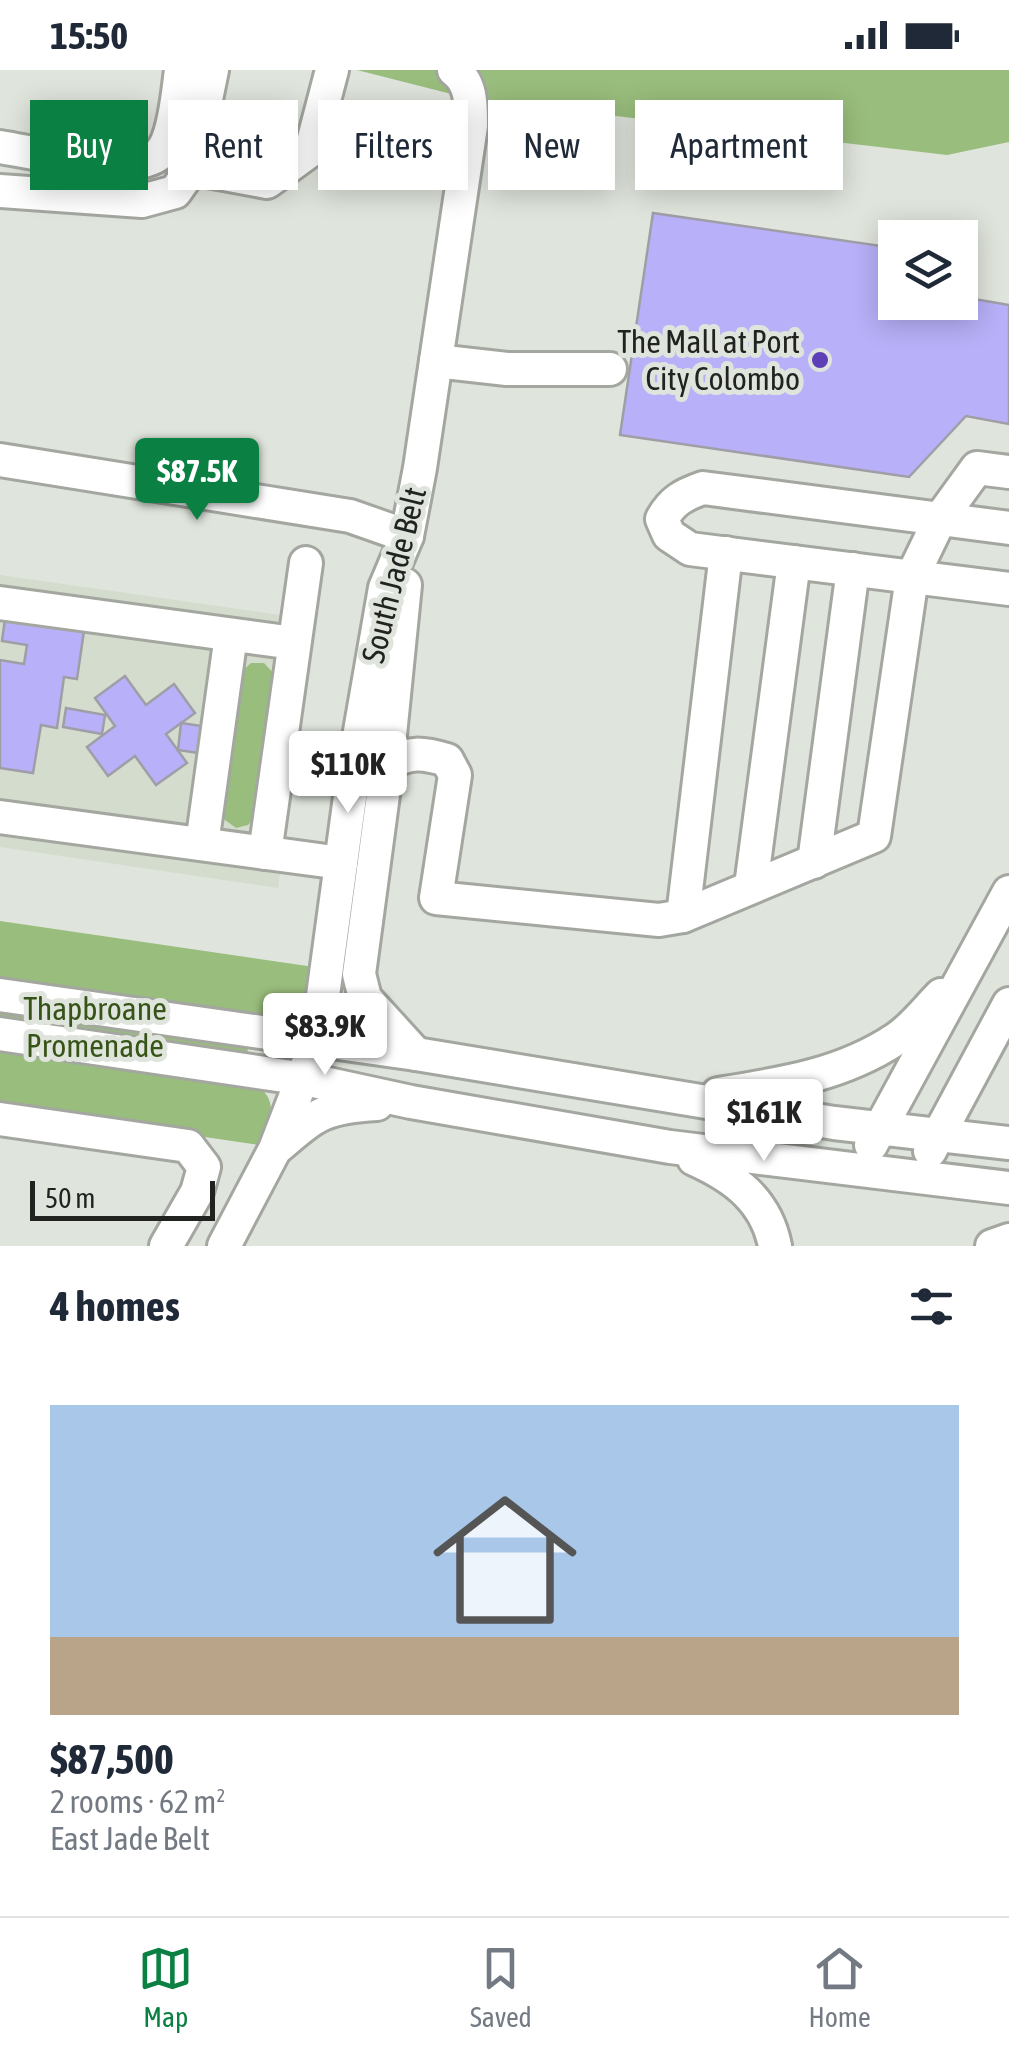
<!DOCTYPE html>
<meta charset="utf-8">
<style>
body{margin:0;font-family:"Asap Condensed",sans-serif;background:#f2f2f3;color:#1f2937;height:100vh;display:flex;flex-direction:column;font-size:38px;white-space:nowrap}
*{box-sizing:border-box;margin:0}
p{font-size:32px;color:#747a83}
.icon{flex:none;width:55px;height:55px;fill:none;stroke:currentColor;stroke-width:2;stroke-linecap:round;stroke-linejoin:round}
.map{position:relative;height:1176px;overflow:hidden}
.panel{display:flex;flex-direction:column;background:#fff;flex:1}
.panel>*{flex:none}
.guide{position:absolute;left:30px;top:30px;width:950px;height:90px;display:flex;gap:20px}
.buttons{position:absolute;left:878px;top:150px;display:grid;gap:20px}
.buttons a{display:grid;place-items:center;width:100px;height:100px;border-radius:0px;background:#fff;box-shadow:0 5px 25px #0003;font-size:50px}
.scale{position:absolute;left:30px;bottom:25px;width:185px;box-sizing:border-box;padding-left:10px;border:5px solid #212320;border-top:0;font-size:28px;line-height:35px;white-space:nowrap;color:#212320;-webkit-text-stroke:8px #dfe4dc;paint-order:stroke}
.price{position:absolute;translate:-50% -85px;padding:0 22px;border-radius:10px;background:#fff;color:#222;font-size:32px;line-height:65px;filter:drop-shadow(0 2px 5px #0008)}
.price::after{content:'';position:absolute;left:50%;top:60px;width:30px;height:22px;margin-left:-15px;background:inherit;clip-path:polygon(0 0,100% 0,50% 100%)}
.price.current{background:#0b8043;color:#fff}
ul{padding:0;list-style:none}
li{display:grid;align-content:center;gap:20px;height:530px;padding:0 50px}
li+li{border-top:2px solid #e0e1e3}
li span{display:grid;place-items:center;height:310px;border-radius:0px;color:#555}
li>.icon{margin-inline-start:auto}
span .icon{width:180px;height:180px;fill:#fffc;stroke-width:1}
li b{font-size:42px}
h2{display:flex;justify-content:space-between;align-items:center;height:120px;padding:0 50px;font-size:42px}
.tag{padding:0 35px;border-radius:0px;background:#fff;box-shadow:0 5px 25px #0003;font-size:35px;line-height:90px}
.tag.current{background:#0b8043;color:#fff}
.status{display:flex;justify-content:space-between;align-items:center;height:70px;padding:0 50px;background:#fff;direction:ltr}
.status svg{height:28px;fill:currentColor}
.dock{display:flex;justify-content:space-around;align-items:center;height:140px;border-top:2px solid #e0e1e3;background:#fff;font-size:28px;color:#747a83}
.dock a{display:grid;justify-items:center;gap:5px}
.dock .current{color:#0b8043}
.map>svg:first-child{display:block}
.built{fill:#d4dccd}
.green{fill:#99bd7c}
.building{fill:#b8b0f8;stroke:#9f9ea7;stroke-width:2.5}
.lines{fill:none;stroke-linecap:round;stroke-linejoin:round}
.minor-casing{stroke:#a3a79f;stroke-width:38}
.minor{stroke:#fff;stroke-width:32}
.poi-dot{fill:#5d3fb7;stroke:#dfe4dc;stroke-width:4}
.labels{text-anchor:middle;stroke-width:10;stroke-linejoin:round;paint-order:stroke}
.poi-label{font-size:32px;fill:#212320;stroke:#dfe4dc;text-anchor:end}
.street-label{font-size:32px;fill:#212320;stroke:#dfe4dc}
.park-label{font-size:32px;fill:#375418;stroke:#dfe4dc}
</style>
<div class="status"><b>15:50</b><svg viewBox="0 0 49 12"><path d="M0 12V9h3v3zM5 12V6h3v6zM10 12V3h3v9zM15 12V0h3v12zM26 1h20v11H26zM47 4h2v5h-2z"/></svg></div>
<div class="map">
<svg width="1009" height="1176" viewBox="0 0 1009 1176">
<rect width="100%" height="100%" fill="#dfe4dc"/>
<polygon class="built" points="0,505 315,550 278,818 0,777"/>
<g class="green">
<polygon points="357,0 1009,0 1009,72 947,85 471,29"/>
<polygon points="251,593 264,593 276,606 256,746 248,755 236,758 221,747 242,601"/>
<path d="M0,851L321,898C308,941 297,952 251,955L244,1007C280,1027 274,1041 259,1075L0,1037Z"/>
</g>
<g class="building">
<polygon points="653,143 895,178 895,232 960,232 960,187 964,188 974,229 1009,235 1009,354 966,346 909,407 620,365"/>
<polygon points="6,542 85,554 77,609 64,607 57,658 41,655 33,703 0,698 0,590 24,594 27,575 2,571"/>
<polygon points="125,606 146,635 174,614 195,643 166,664 187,693 156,715 135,686 108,706 87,677 115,656 95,628"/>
<polygon points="66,638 105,645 102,664 63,657"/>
<polygon points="181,653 215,658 212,685 178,680"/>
</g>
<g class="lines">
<defs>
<g id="minor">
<path d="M0,77C34,82 136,108 160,83C175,67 178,21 181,0"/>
<polyline points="192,98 267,112 311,80 332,0"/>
<polyline points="0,121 142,131 175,122 192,98 212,0"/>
<polyline points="436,291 507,299 610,299"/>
<polyline points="0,390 350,446 407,466"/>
<path d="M1009,458L703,418C683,425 672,431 662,449L669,465L690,479L1009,519"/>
<polyline points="405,515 387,695 359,904 365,928 416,984"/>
<polyline points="0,533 294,573"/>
<path d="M355,690L387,695C409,681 423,683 447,690L455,705L436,828L659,850L683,846L726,483"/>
<polyline points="0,747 341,793"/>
<polyline points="202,774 231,565"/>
<polyline points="265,783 306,493"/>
<polyline points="814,792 853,499"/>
<polyline points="751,816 794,492"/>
<polyline points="683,846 874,766 912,507 940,449 977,398 1009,402"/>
<polyline points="0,925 416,984 834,1053 1009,1073"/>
<polyline points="0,964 305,1009 411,1032 670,1077 1009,1118"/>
<path d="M718,1024C781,1014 842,1005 896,969C913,958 927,939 941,925"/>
<polyline points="0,1049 188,1076 204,1097 197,1122 166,1176"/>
<polyline points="871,1075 1009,822"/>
<path d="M279,1076C317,1043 326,1037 377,1034"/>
<polyline points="930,1081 1009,934"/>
<path d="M694,1089C734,1107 766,1130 775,1176"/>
<path d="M224,1176L275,1079L317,970L355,690L385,518L407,466L420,398L471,56C471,36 472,13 454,0"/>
<polyline points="992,1176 1009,1170"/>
</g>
</defs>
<use href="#minor" class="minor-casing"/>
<use href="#minor" class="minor"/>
</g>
<circle class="poi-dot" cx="820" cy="290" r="10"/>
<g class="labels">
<g class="poi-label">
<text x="800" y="283">The Mall at Port<tspan x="800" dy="37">City Colombo</tspan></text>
</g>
<g class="street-label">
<text transform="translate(394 505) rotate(-76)" y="11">South Jade Belt</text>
</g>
<g class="park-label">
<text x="95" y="950">Thapbroane<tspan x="95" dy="37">Promenade</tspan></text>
</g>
</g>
</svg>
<div class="buttons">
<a><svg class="icon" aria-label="layers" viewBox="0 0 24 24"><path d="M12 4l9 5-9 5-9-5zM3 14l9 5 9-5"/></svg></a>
</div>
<div class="scale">50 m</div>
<b class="price current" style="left:197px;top:453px">$87.5K</b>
<b class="price" style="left:348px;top:746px">$110K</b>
<b class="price" style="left:325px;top:1008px">$83.9K</b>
<b class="price" style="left:764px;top:1094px">$161K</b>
<div class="guide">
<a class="tag current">Buy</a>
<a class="tag">Rent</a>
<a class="tag">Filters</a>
<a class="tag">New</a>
<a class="tag">Apartment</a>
</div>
</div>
<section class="panel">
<h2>4 homes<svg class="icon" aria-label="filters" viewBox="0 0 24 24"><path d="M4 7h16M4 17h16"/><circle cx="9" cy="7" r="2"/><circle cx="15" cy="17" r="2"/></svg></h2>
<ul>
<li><span style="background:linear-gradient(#a9c7e8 75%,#b9a48a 0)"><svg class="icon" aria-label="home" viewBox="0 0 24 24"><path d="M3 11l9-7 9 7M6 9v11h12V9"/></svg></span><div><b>$87,500</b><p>2 rooms · 62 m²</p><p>East Jade Belt</p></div></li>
</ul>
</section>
<nav class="dock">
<a class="current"><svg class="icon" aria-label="map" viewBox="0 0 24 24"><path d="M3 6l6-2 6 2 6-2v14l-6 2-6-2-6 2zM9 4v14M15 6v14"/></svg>Map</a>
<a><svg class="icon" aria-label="saved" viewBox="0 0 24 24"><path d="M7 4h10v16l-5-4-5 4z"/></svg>Saved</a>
<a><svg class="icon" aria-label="home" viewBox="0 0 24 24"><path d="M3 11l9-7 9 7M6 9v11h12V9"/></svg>Home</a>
</nav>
